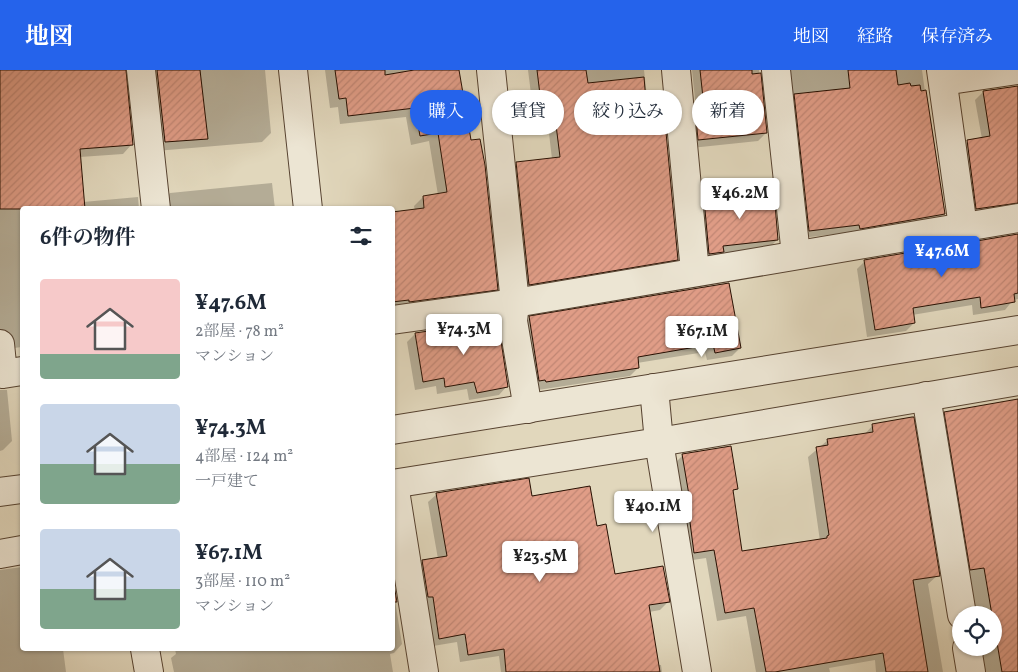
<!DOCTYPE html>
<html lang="ja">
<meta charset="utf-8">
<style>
body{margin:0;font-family:Vollkorn,"Noto Serif JP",serif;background:#f6f6f7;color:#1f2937;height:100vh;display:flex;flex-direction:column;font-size:19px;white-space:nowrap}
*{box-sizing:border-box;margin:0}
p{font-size:16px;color:#747a83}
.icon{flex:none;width:28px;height:28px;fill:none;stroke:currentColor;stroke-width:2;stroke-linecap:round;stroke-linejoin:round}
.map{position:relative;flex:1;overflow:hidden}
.details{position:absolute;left:20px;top:136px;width:375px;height:445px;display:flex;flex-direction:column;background:#fff;border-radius:5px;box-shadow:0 1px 4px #0004}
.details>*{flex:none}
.guide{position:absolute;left:410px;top:20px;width:475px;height:45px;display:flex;gap:10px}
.buttons{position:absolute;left:952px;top:536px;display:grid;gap:10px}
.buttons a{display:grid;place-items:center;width:50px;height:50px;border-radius:50%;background:#fff;box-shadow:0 1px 4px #0004;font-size:25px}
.price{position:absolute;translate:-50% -42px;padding:0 11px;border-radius:5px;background:#fff;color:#222;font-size:16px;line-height:32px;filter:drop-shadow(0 1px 2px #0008)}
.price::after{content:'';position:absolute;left:50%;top:30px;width:15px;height:11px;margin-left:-8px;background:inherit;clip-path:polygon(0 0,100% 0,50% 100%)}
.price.on{background:#2563eb;color:#fff}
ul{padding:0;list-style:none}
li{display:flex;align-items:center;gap:15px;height:125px;padding:0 20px}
li span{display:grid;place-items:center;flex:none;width:140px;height:100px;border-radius:5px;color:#555}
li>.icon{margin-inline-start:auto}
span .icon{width:60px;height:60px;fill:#fffc;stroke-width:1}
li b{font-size:21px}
h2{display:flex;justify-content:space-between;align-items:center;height:60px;padding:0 20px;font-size:21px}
.pill{padding:0 18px;border-radius:22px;background:#fff;box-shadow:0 1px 4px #0004;font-size:18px;line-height:45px}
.pill.on{background:#2563eb;color:#fff}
header{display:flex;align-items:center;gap:30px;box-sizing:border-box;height:70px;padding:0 25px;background:#2563eb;color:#fff}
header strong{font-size:24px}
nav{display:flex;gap:28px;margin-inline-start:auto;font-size:18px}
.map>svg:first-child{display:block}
.shadow{fill:#0003}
.building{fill:url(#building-hatch);stroke:#281002}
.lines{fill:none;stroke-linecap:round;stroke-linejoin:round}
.minor-casing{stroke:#564230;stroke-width:30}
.minor{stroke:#ece5d3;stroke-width:28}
</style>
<header>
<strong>地図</strong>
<nav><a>地図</a><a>経路</a><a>保存済み</a></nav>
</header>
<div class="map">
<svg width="1018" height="602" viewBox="0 0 1018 602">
<defs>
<pattern id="building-hatch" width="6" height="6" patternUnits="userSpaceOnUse" patternTransform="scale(1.25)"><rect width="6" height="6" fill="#e09d87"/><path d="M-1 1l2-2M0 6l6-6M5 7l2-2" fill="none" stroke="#c08673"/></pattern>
</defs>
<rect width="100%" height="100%" fill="#e1d7bc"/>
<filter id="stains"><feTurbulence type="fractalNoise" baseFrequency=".004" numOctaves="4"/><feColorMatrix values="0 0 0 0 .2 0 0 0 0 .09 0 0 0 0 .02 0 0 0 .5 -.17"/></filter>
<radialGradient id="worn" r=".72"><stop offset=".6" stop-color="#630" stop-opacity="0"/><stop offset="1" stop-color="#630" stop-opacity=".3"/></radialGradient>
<g class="shadow">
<polygon points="0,0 124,0 132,74 123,84 80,87 83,132 138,127 139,139 22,139 22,277 6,279 0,271"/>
<polygon points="145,0 265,0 271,63 262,72 156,81"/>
<polygon points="325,0 458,0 497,219 488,228 392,240 392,143 415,141 414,136 423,127 438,125 429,71 411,75 406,47 340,54 338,37 330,38"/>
<polygon points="528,0 644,0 649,44 677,189 669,197 521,222 509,101 517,93 552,89 546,38 533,40"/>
<polygon points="692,0 759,0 766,63 758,71 691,78 688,47 696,39"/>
<polygon points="782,0 922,0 930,59 932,58 944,144 936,152 802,168"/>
<polygon points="1018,17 1018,129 1008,140 969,146 959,79 967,72 982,69 975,30 983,22"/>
<polygon points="272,113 275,139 162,139 161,133 170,123"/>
<polygon points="704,130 777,170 769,178 721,183 714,190 701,192 696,139"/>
<polygon points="1018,165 1018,229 1013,230 1005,240 973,245 972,235 912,245 914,253 906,261 867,267 857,199 865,191"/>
<polygon points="530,248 740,278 732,286 707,290 705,282 637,293 638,298 630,306 538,320 522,256"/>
<polygon points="415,264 507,316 499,325 469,330 467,319 437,324 436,316 415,320 407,272"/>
<polygon points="0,320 7,320 12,371 3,380 0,381"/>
<polygon points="1018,330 1018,602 985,602 981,578 994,578 994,545 975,545 931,358 945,343"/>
<polygon points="873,355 938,505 928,514 943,602 876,602 875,590 829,598 830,602 756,602 746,546 717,551 706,488 686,491 674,394 683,385 736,418 732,423 741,483 820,471 808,387 828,370 864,365"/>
<polygon points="437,424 531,428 596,458 614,505 668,532 660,540 649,542 658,595 661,595 662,602 501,602 499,586 460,592 457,572 427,577 414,499 423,491 438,489 428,432"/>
<polygon points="22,497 22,579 63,579 66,602 0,602 0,500"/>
<polygon points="392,512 402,574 394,583 390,584 393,602 174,602 171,588 176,584 175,579 392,579"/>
</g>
<g class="building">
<polygon points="0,0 126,0 133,75 80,79 85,139 0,139"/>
<polygon points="157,0 200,0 208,69 165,72"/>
<polygon points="335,0 385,0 385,5 414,0 459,0 471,70 480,69 485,95 498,220 409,232 409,230 392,232 392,142 424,138 423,126 447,122 438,63 420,66 415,38 348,46 346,28 339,29"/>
<polygon points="537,0 586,0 588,13 644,7 647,43 664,41 678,190 529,215 516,92 560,87 553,31 541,33"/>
<polygon points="700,0 752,0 752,4 761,3 767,63 698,70 695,38 704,37"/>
<polygon points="848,0 896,0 898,15 910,13 911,16 920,15 921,21 926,20 945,144 860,159 859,155 809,161 794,24 850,18"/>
<polygon points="1018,16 1018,133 976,139 967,70 990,66 983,21"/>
<polygon points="774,122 778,170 723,176 724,182 709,184 704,129"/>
<polygon points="1018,164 1018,223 1014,224 1015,232 981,238 980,227 913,238 915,253 875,260 864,190"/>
<polygon points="729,213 741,278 715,283 713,274 638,287 639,298 546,312 545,310 539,311 529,246"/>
<polygon points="498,251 508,317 477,323 474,312 445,317 444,308 423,312 415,263"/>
<polygon points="1018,329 1018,602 1002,602 994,555 994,545 992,545 984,498 970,500 944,342"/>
<polygon points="912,347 914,347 940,506 913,510 928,602 886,602 883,583 775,602 766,602 754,538 725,543 714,480 694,483 688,437 691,437 682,384 731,376 738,419 733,420 742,481 827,468 827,466 829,465 816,377 828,375 827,369 873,362 872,354"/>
<polygon points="529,408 532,426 590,416 597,456 606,454 615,504 663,496 670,532 649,535 660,602 506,602 504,579 468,585 465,564 439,569 433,527 428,527 422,490 447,486 436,423"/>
<polygon points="392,504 397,532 392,532"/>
</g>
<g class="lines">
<defs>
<g id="minor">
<polyline points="141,0 156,139"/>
<polyline points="293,0 308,139"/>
<polyline points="491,0 515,233 513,251 528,339"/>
<polyline points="676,0 695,202"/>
<polyline points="776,0 796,185"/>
<polyline points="941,0 963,157"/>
<polyline points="943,11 1017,0"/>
<polyline points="392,250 515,233 1018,148"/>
<polyline points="0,274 3,304 22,301"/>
<polyline points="654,318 659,372 697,602"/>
<polyline points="926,326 962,545"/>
<polyline points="392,360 1018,260"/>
<polyline points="392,414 659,372 1018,311"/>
<polyline points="394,414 424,602"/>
<polyline points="0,422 22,419"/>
<polyline points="0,484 22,480"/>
<polyline points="967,578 971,602"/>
<polyline points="145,579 149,602"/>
</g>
</defs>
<use href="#minor" class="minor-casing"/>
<use href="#minor" class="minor"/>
</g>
<rect width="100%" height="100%" filter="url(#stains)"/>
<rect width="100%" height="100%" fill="url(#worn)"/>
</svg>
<div class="buttons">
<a><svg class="icon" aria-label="locate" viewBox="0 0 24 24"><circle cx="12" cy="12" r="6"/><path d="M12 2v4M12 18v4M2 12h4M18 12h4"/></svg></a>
</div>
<b class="price" style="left:740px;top:150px">¥46.2M</b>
<b class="price on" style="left:942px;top:208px">¥47.6M</b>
<b class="price" style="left:464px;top:286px">¥74.3M</b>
<b class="price" style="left:702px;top:288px">¥67.1M</b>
<b class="price" style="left:653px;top:463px">¥40.1M</b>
<b class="price" style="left:540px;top:513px">¥23.5M</b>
<div class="guide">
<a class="pill on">購入</a>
<a class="pill">賃貸</a>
<a class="pill">絞り込み</a>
<a class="pill">新着</a>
</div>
<section class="details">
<h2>6件の物件<svg class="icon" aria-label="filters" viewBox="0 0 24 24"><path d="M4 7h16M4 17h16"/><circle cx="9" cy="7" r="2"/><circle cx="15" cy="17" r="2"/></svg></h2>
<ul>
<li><span style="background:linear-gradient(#f6c9c9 75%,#7fa58c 0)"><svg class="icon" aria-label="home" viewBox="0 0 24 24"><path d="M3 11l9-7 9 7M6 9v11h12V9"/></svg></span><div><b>¥47.6M</b><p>2部屋 · 78 m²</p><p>マンション</p></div></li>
<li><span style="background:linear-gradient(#c9d6e8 60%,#7fa58c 0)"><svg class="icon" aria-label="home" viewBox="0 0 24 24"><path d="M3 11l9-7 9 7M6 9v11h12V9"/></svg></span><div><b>¥74.3M</b><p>4部屋 · 124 m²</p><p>一戸建て</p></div></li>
<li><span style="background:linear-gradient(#c9d6e8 60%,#7fa58c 0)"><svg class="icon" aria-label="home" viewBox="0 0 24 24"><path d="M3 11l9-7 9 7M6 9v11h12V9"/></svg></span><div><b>¥67.1M</b><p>3部屋 · 110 m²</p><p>マンション</p></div></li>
</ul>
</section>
</div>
